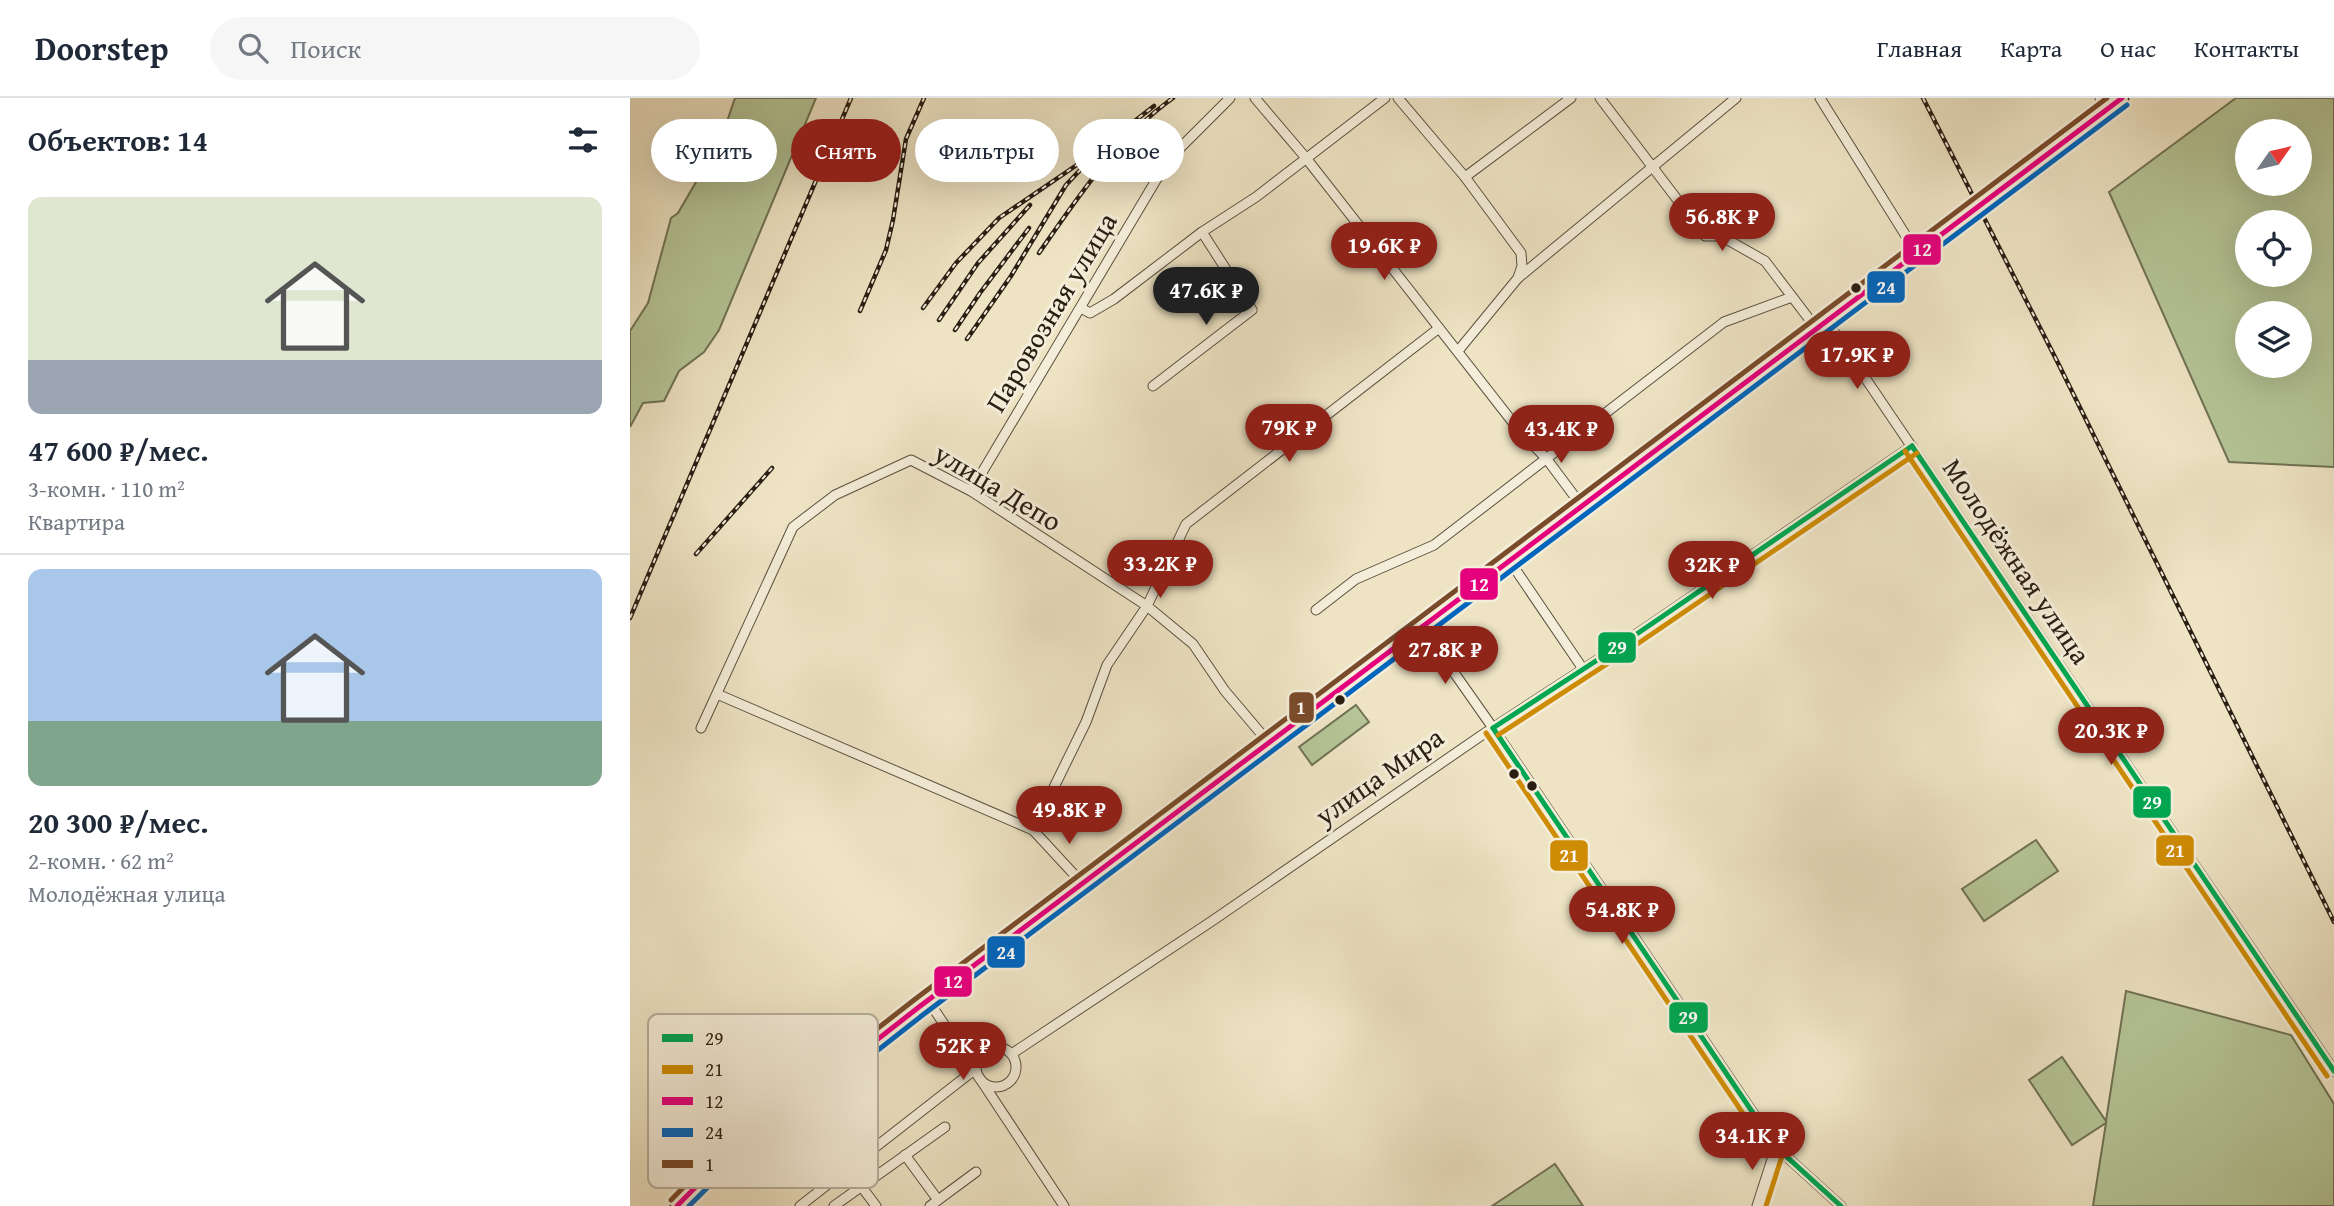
<!DOCTYPE html>
<html lang="ru">
<meta charset="utf-8">
<style>
body{margin:0;font-family:"Gentium Book Plus",serif;background:#f6f6f7;color:#1f2937;height:100vh;display:flex;flex-direction:column;font-size:26px;white-space:nowrap}
*{box-sizing:border-box;margin:0}
p{font-size:23px;color:#747a83}
.icon{flex:none;width:38px;height:38px;fill:none;stroke:currentColor;stroke-width:2;stroke-linecap:round;stroke-linejoin:round}
.map{position:relative;flex:1;overflow:hidden}
.sheet{display:flex;flex-direction:column;background:#fff;width:630px}
.sheet>*{flex:none}
.guide{position:absolute;left:21px;top:21px;width:665px;height:63px;display:flex;gap:14px}
.needle{width:46px;rotate:56deg}
.fabs{position:absolute;left:1605px;top:21px;display:grid;gap:14px}
.fabs a{display:grid;place-items:center;width:77px;height:77px;border-radius:50%;background:#fff;box-shadow:0 7px 28px #0002;font-size:35px}
.price{position:absolute;translate:-50% -60px;padding:0 16px;border-radius:24px;background:#8f2418;color:#fff;font-size:23px;line-height:46px;filter:drop-shadow(0 2px 4px #0008)}
.price::after{content:'';position:absolute;left:50%;top:42px;width:21px;height:16px;margin-left:-10px;background:inherit;clip-path:polygon(0 0,100% 0,50% 100%)}
.price.current{background:#222;color:#fff}
ul{padding:0;list-style:none}
li{display:grid;align-content:center;gap:14px;height:371px;padding:0 28px}
li+li{border-top:2px solid #e0e1e3}
li span{display:grid;place-items:center;height:217px;border-radius:14px;color:#555}
li>.icon{margin-inline-start:auto}
span .icon{width:126px;height:126px;fill:#fffc;stroke-width:1}
li b{font-size:30px}
h2{display:flex;justify-content:space-between;align-items:center;height:84px;padding:0 28px;font-size:30px}
.chip{padding:0 24px;border-radius:32px;background:#fff;box-shadow:0 7px 28px #0002;font-size:24px;line-height:63px}
.chip.current{background:#8f2418;color:#fff}
header{display:flex;align-items:center;gap:42px;box-sizing:border-box;height:98px;padding:0 35px;background:#fff;border-bottom:2px solid #e0e1e3}
header strong{font-size:33px}
nav{display:flex;gap:38px;margin-inline-start:auto;font-size:24px}
.search{width:490px;height:63px;background:#f6f6f7;display:flex;align-items:center;gap:18px;box-sizing:border-box;padding:0 24px;border-radius:38px;color:#747a83;font-size:26px}
main{display:flex;flex:1;min-height:0}
.map>svg:first-child{display:block}
.green{fill:#b5c597;stroke:#707255;stroke-width:2;fill-rule:evenodd}
.lines{fill:none;stroke-linecap:round;stroke-linejoin:round}
.minor-casing{stroke:#5b503f;stroke-width:11}
.major-casing{stroke:#2a1e13;stroke-width:15}
.minor{stroke:#f4edd9;stroke-width:9}
.major{stroke:#eee4c4;stroke-width:12}
.rail-casing{stroke:#2a1e13;stroke-width:4.5}
.rail{stroke:#f4edd9;stroke-width:2;stroke-dasharray:5;stroke-linecap:butt}
.bus-1-casing{stroke:#f4edd9;stroke-width:10}
.bus-2-casing{stroke:#f4edd9;stroke-width:10}
.bus-3-casing{stroke:#f4edd9;stroke-width:10}
.bus-4-casing{stroke:#f4edd9;stroke-width:10}
.bus-5-casing{stroke:#f4edd9;stroke-width:10}
.bus-1{stroke:#00a651;stroke-width:5}
.bus-2{stroke:#ce8b04;stroke-width:5}
.bus-3{stroke:#e5007d;stroke-width:5}
.bus-4{stroke:#0065bd;stroke-width:5}
.bus-5{stroke:#7a4b2a;stroke-width:5}
.bus-dot{fill:#2a1e13;stroke:#f4edd9;stroke-width:2.5}
.labels{text-anchor:middle;stroke-width:6;stroke-linejoin:round;paint-order:stroke}
.street-label{font-size:28px;fill:#2a1e13;stroke:#f4edd9}
.key{fill:#f4edd9;stroke:#b7af9e;stroke-width:2}
.key-label{font-size:19px;fill:#2a1e13}
.line-badge{stroke:#f4edd9;stroke-width:2.5}
.badge-label{font-size:19px;text-anchor:middle;font-weight:bold;fill:#fff}
</style>
<header>
<strong>Doorstep</strong>
<div class="search"><svg class="icon" aria-label="search" viewBox="0 0 24 24"><circle cx="10" cy="10" r="6"/><path d="M15 15l6 6"/></svg>Поиск</div>
<nav><a>Главная</a><a>Карта</a><a>О нас</a><a>Контакты</a></nav>
</header>
<main>
<section class="sheet">
<h2>Объектов: 14<svg class="icon" aria-label="filters" viewBox="0 0 24 24"><path d="M4 7h16M4 17h16"/><circle cx="9" cy="7" r="2"/><circle cx="15" cy="17" r="2"/></svg></h2>
<ul>
<li><span style="background:linear-gradient(#dfe7d0 75%,#9aa5b1 0)"><svg class="icon" aria-label="home" viewBox="0 0 24 24"><path d="M3 11l9-7 9 7M6 9v11h12V9"/></svg></span><div><b>47 600 ₽/мес.</b><p>3-комн. · 110 m²</p><p>Квартира</p></div></li>
<li><span style="background:linear-gradient(#a9c7e8 70%,#7fa58c 0)"><svg class="icon" aria-label="home" viewBox="0 0 24 24"><path d="M3 11l9-7 9 7M6 9v11h12V9"/></svg></span><div><b>20 300 ₽/мес.</b><p>2-комн. · 62 m²</p><p>Молодёжная улица</p></div></li>
</ul>
</section>
<div class="map">
<svg width="1704" height="1108" viewBox="0 0 1704 1108">
<rect width="100%" height="100%" fill="#eee4c4"/>
<filter id="stains"><feTurbulence type="fractalNoise" baseFrequency=".00286" numOctaves="4"/><feColorMatrix values="0 0 0 0 .2 0 0 0 0 .09 0 0 0 0 .02 0 0 0 .5 -.17"/></filter>
<radialGradient id="worn" r=".72"><stop offset=".6" stop-color="#630" stop-opacity="0"/><stop offset="1" stop-color="#630" stop-opacity=".3"/></radialGradient>
<g class="green">
<polygon points="105,0 186,0 89,232 74,254 49,273 34,303 13,305 0,329 0,233 18,205 41,120 48,115 91,41"/>
<path d="M1606,0H1704V369L1599,364L1479,94ZM1617,33H1670V86H1617ZM1617,124H1670V177H1617ZM1617,215H1670V268H1617Z"/>
<polygon points="726,607 739,624 682,667 669,649"/>
<polygon points="1406,742 1428,773 1354,823 1332,791"/>
<polygon points="1496,893 1661,937 1704,1006 1704,1108 1463,1108 1476,1025 1442,1047 1399,982 1432,959 1476,1023"/>
<polygon points="925,1066 953,1108 862,1108"/>
</g>
<g class="lines">
<defs>
<g id="minor">
<polyline points="625,0 676,60 892,336 916,360 951,407"/>
<polyline points="768,0 835,79 891,155 892,168 888,180"/>
<polyline points="970,0 1075,138 1091,138 1135,163 1186,230"/>
<polyline points="1190,0 1286,154"/>
<polyline points="1470,0 1478,10"/>
<polyline points="835,79 941,0"/>
<polyline points="451,210 460,215 484,201 572,134 626,99 755,0"/>
<polyline points="1196,222 1704,973"/>
<polyline points="828,253 888,180 1106,0"/>
<polyline points="523,288 622,212 572,134"/>
<polyline points="341,393 538,62 600,0"/>
<polyline points="879,462 953,571"/>
<polyline points="686,512 726,481 804,447 1094,224 1162,199"/>
<polyline points="792,529 863,630 1146,1049 1211,1108"/>
<polyline points="71,630 163,429 205,397 281,362 341,393 517,508 477,567 456,624 403,732 87,596"/>
<polyline points="639,645 595,593 563,546 517,508 556,426 809,230"/>
<polyline points="403,732 452,785"/>
<polyline points="298,902 434,1108"/>
<circle cx="366" cy="969" r="20"/>
<polyline points="383,955 582,823 852,637 995,544 1282,348"/>
<polyline points="275,1057 308,1102"/>
<polyline points="231,1088 246,1108"/>
<polyline points="170,1108 343,973"/>
<polyline points="204,1108 315,1029"/>
<polyline points="300,1108 346,1074"/>
<polyline points="1127,1108 1146,1049"/>
</g>
<polyline id="major" points="47,1108 88,1066 289,909 1492,0"/>
</defs>
<use href="#minor" class="minor-casing"/>
<use href="#major" class="major-casing"/>
<use href="#minor" class="minor"/>
<use href="#major" class="major"/>
<defs>
<g id="rail">
<polyline points="1293,0 1427,263 1704,824"/>
<path d="M409,155C448,99 487,40 543,0"/>
<polyline points="293,210 326,165 369,120 457,60 524,8"/>
<polyline points="230,213 256,152 263,122 276,41 294,0"/>
<polyline points="309,222 348,165 400,107"/>
<polyline points="325,232 350,195 399,130"/>
<polyline points="337,241 381,178 436,87 452,70"/>
<polyline points="66,456 142,370"/>
<polyline points="0,520 221,0"/>
</g>
</defs>
<use href="#rail" class="rail-casing"/>
<use href="#rail" class="rail"/>
<defs>
<g id="bus-1">
<polyline points="1282,348 1704,973"/>
<polyline points="863,630 1146,1049 1211,1108"/>
<polyline points="863,630 995,544 1282,348"/>
</g>
<g id="bus-2">
<polyline points="1275,353 1697,978"/>
<polyline points="856,635 1139,1054"/>
<polyline points="868,637 1000,551 1287,355"/>
<polyline points="1136,1108 1154,1052"/>
</g>
<polyline id="bus-3" points="47,1108 88,1066 289,909 1492,0"/>
<polyline id="bus-4" points="59,1108 94,1073 294,916 1497,7"/>
<polyline id="bus-5" points="41,1102 83,1059 284,902 1477,0"/>
</defs>
<use href="#bus-1" class="bus-1-casing"/>
<use href="#bus-2" class="bus-2-casing"/>
<use href="#bus-3" class="bus-3-casing"/>
<use href="#bus-4" class="bus-4-casing"/>
<use href="#bus-5" class="bus-5-casing"/>
<use href="#bus-1" class="bus-1"/>
<use href="#bus-2" class="bus-2"/>
<use href="#bus-3" class="bus-3"/>
<use href="#bus-4" class="bus-4"/>
<use href="#bus-5" class="bus-5"/>
</g>
<g class="bus-dot">
<circle cx="1226" cy="190" r="6"/>
<circle cx="710" cy="602" r="6"/>
<circle cx="884" cy="676" r="6"/>
<circle cx="902" cy="688" r="6"/>
</g>
<g class="labels">
<g class="street-label">
<text transform="translate(421 214) rotate(-59)" y="10">Паровозная улица</text>
<text transform="translate(368 389) rotate(31)" y="10">улица Депо</text>
<text transform="translate(1387 463) rotate(56)" y="10">Молодёжная улица</text>
<text transform="translate(749 678) rotate(-35)" y="10">улица Мира</text>
</g>
</g>
<rect x="18" y="916" width="230" height="174" rx="10" class="key"/>
<rect x="32" y="936" width="31" height="8" fill="#00a651"/>
<rect x="32" y="967" width="31" height="9" fill="#ce8b04"/>
<rect x="32" y="999" width="31" height="8" fill="#e5007d"/>
<rect x="32" y="1030" width="31" height="9" fill="#0065bd"/>
<rect x="32" y="1062" width="31" height="8" fill="#7a4b2a"/>
<g class="key-label">
<text x="75" y="947">29</text>
<text x="75" y="978">21</text>
<text x="75" y="1010">12</text>
<text x="75" y="1041">24</text>
<text x="75" y="1073">1</text>
</g>
<g class="line-badge">
<rect x="1272" y="135" width="40" height="33" rx="7" fill="#e5007d"/>
<rect x="1236" y="172" width="40" height="34" rx="7" fill="#0065bd"/>
<rect x="829" y="469" width="40" height="34" rx="7" fill="#e5007d"/>
<rect x="967" y="533" width="40" height="33" rx="7" fill="#00a651"/>
<rect x="658" y="593" width="27" height="33" rx="7" fill="#7a4b2a"/>
<rect x="1502" y="687" width="40" height="34" rx="7" fill="#00a651"/>
<rect x="1525" y="736" width="40" height="33" rx="7" fill="#ce8b04"/>
<rect x="919" y="741" width="40" height="33" rx="7" fill="#ce8b04"/>
<rect x="356" y="837" width="40" height="34" rx="7" fill="#0065bd"/>
<rect x="303" y="867" width="40" height="33" rx="7" fill="#e5007d"/>
<rect x="1038" y="903" width="41" height="33" rx="7" fill="#00a651"/>
</g>
<g class="badge-label">
<text x="1292" y="158">12</text>
<text x="1256" y="196">24</text>
<text x="849" y="493">12</text>
<text x="987" y="556">29</text>
<text x="671" y="616">1</text>
<text x="1522" y="711">29</text>
<text x="1545" y="759">21</text>
<text x="939" y="764">21</text>
<text x="376" y="861">24</text>
<text x="323" y="890">12</text>
<text x="1058" y="926">29</text>
</g>
<rect width="100%" height="100%" filter="url(#stains)"/>
<rect width="100%" height="100%" fill="url(#worn)"/>
</svg>
<div class="fabs">
<a><svg class="needle" viewBox="-14 -14 28 28"><path d="M0-13l5 13h-10z" fill="#e53935"/><path d="M0 13l5-13h-10z" fill="#747a83"/></svg></a>
<a><svg class="icon" aria-label="locate" viewBox="0 0 24 24"><circle cx="12" cy="12" r="6"/><path d="M12 2v4M12 18v4M2 12h4M18 12h4"/></svg></a>
<a><svg class="icon" aria-label="layers" viewBox="0 0 24 24"><path d="M12 4l9 5-9 5-9-5zM3 14l9 5 9-5"/></svg></a>
</div>
<b class="price" style="left:1092px;top:155px">56.8K ₽</b>
<b class="price" style="left:754px;top:184px">19.6K ₽</b>
<b class="price current" style="left:576px;top:229px">47.6K ₽</b>
<b class="price" style="left:1227px;top:293px">17.9K ₽</b>
<b class="price" style="left:659px;top:366px">79K ₽</b>
<b class="price" style="left:931px;top:367px">43.4K ₽</b>
<b class="price" style="left:530px;top:502px">33.2K ₽</b>
<b class="price" style="left:1082px;top:503px">32K ₽</b>
<b class="price" style="left:815px;top:588px">27.8K ₽</b>
<b class="price" style="left:1481px;top:669px">20.3K ₽</b>
<b class="price" style="left:439px;top:748px">49.8K ₽</b>
<b class="price" style="left:992px;top:848px">54.8K ₽</b>
<b class="price" style="left:333px;top:984px">52K ₽</b>
<b class="price" style="left:1122px;top:1074px">34.1K ₽</b>
<div class="guide">
<a class="chip">Купить</a>
<a class="chip current">Снять</a>
<a class="chip">Фильтры</a>
<a class="chip">Новое</a>
</div>
</div>
</main>
